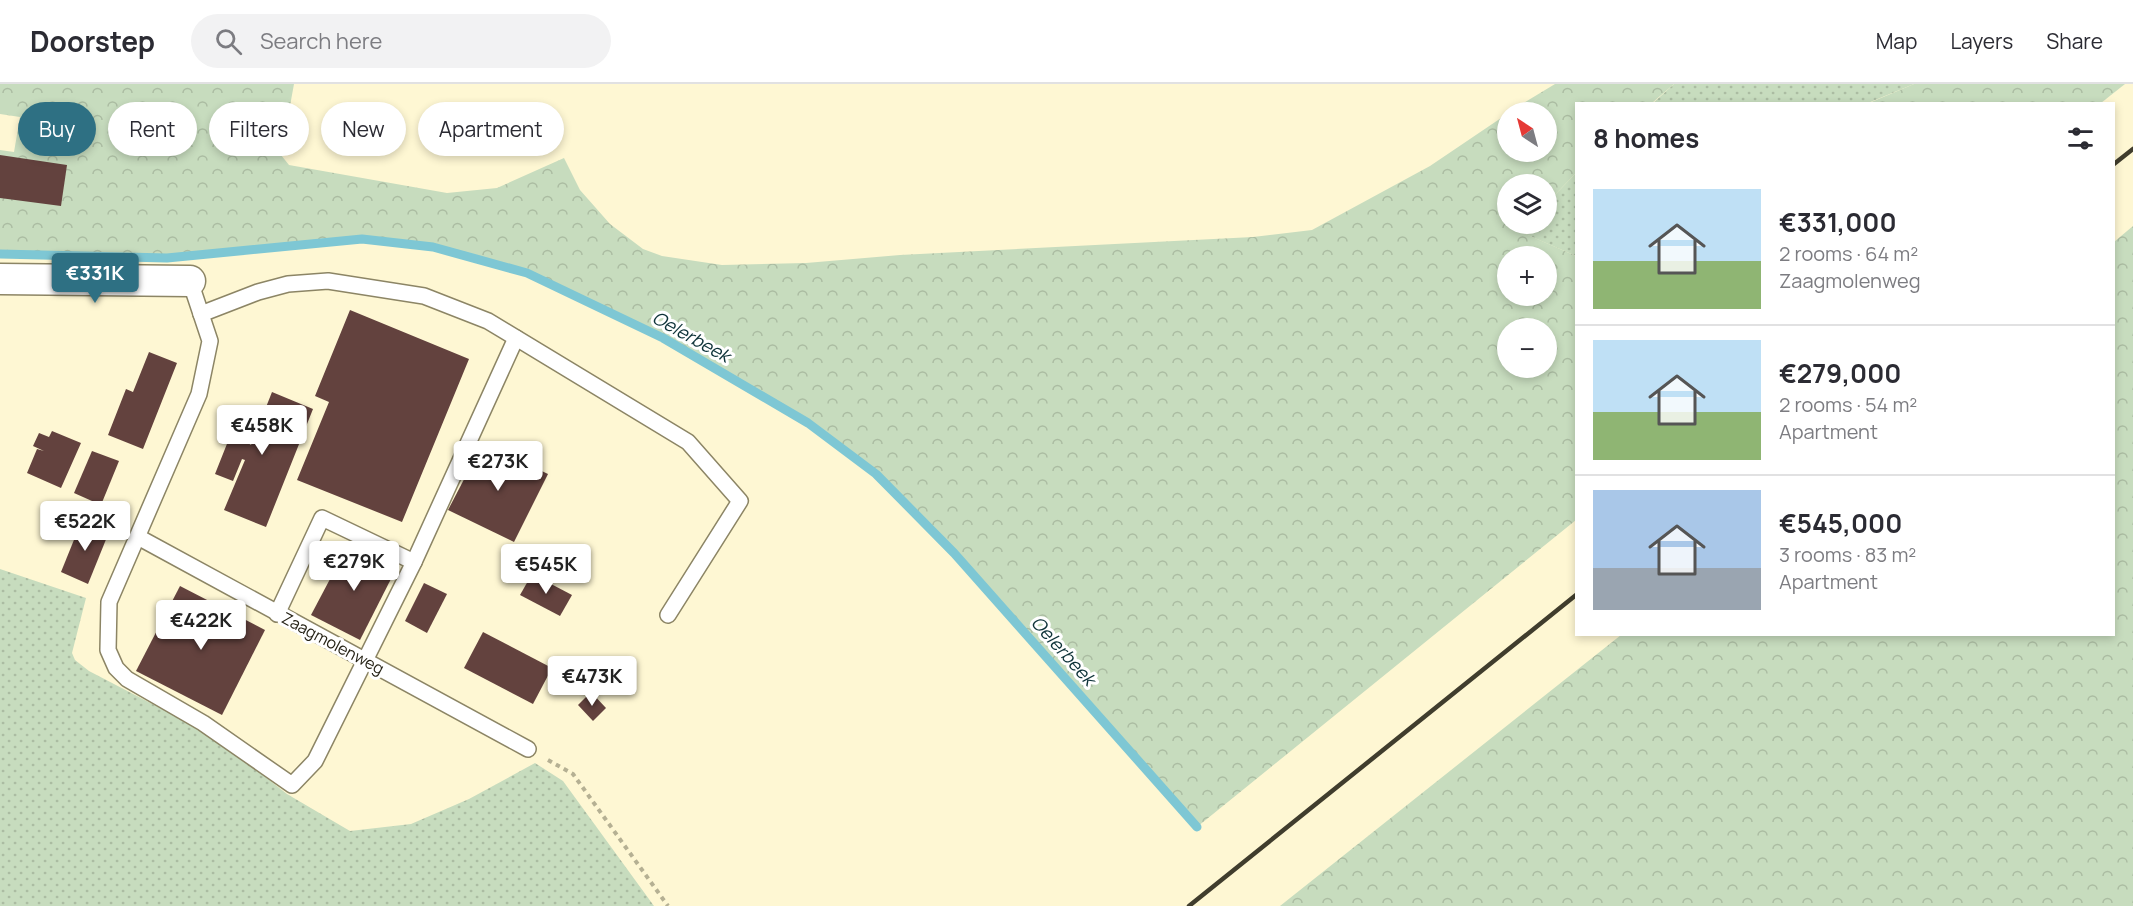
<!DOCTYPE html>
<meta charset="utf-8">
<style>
body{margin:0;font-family:Manrope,sans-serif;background:#f2f2f3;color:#2b2b33;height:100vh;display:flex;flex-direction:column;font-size:22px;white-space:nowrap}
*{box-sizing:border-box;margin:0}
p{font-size:20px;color:#7c7c81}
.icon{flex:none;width:33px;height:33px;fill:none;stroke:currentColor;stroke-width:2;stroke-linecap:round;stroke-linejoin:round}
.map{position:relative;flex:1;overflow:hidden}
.panel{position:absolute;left:1575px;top:18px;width:540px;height:534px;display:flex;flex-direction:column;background:#fff;border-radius:0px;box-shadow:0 3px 9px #0003}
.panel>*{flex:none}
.banner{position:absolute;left:18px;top:18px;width:570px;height:54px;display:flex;gap:12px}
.needle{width:39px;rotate:324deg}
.controls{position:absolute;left:1497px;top:18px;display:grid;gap:12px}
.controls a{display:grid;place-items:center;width:60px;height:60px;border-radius:50%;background:#fff;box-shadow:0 3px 9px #0003;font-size:30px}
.price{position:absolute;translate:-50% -51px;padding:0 14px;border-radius:6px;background:#fff;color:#222;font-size:20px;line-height:39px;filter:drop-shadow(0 2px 3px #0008)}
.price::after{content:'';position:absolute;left:50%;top:36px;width:18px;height:14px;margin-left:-9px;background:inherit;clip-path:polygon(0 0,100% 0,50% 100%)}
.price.selected{background:#2e7083;color:#fff}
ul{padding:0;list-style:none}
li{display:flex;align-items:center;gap:18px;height:150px;padding:0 18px}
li+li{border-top:2px solid #e1e1e2}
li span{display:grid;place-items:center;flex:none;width:168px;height:120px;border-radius:0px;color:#555}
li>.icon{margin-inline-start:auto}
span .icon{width:72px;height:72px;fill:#fffc;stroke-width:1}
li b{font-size:26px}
h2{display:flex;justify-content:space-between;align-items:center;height:72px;padding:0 18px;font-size:26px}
.tag{padding:0 21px;border-radius:27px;background:#fff;box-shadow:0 3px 9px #0003;font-size:21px;line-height:54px}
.tag.selected{background:#2e7083;color:#fff}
header{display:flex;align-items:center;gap:36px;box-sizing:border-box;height:84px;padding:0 30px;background:#fff;border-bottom:2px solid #e1e1e2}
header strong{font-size:28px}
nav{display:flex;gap:33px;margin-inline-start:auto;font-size:21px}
.search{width:420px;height:54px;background:#f2f2f3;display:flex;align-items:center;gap:15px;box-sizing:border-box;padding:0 21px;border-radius:33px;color:#7c7c81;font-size:22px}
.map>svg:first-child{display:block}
.grass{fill:url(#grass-dots)}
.forest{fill:url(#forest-crowns);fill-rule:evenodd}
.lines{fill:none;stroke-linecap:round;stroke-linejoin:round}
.stream{stroke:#7ec7d4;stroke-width:9}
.building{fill:#63423e}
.service-casing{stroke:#8c8565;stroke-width:18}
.minor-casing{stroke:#8c8565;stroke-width:33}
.path{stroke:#b5b093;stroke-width:4;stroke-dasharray:4.5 4.5;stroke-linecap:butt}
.service{stroke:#fff;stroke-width:15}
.minor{stroke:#fff;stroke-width:30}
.rail{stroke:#403d2d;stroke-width:4.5}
.labels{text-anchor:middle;stroke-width:6;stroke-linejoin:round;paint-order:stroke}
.street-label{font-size:16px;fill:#242114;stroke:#fff}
.water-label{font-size:18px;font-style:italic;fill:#0d3238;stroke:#fff}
</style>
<header>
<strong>Doorstep</strong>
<div class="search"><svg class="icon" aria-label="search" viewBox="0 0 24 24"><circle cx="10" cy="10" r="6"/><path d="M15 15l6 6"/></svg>Search here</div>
<nav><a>Map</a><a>Layers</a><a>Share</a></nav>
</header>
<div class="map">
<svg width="2133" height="822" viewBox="0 0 2133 822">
<defs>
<pattern id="grass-dots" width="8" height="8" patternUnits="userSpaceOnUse" patternTransform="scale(1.5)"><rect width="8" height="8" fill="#c7dcbe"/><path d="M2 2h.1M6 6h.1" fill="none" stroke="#abbca2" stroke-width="1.8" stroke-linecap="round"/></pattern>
<pattern id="forest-crowns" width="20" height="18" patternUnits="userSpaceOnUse" patternTransform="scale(1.5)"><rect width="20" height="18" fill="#c7dcbe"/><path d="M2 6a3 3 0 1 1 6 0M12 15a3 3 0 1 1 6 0" fill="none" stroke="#abbca2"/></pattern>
</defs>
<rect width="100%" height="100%" fill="#fef7d3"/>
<g class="grass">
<polygon points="1674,0 1914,0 1868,19 1652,20"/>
<polygon points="1576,89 1576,172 1518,147 1526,140 1546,140 1547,119"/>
<polygon points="0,485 86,514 72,569 75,576 89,587 212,651 287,710 350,747 411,740 469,715 535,679 563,697 654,822 0,822"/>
</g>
<g class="forest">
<path d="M0,0H294L281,71L289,81L447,109L497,104L564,74L580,106L610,140L643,165L662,172L722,181L806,179L900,171L1253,153L1312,146L1430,82L1507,30L1508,68H1546V28H1509L1555,0H1674L1652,19L1576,20V89L1547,119L1546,100H1508V140H1526L1519,147L1576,172V436L1197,743L954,469L876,390L808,339L663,254L527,189L433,163L362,155L167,174L0,170V66L14,68L20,33L0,30ZM1508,172H1546V212H1508ZM1508,244H1546V284H1508Z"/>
<polygon points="1914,0 2125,0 2101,19 1869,19"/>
<polygon points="2133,142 2133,822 1280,822 1621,551 2114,550 2114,158"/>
</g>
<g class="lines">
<polyline class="stream" points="0,170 167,174 362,155 433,163 527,189 663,254 808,339 876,390 954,469 1197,743"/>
</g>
<g class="building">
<polygon points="0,71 67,81 61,122 0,114"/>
<polygon points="350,226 469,275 402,438 297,396 329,318 315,312"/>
<polygon points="149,268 177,279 143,365 108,351 126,305 133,308"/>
<polygon points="272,308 313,325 266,443 224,426 245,376 242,375 233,397 215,390 242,322 260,329 248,359 251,361"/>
<polygon points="52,347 81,359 61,404 27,389 37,365 44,367 33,362 39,349 49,353"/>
<polygon points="483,359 548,390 514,458 448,426"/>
<polygon points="92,367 119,377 101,421 74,409"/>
<polygon points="82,436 109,448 88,500 61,488"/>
<polygon points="348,461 396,485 360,556 311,531"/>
<polygon points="532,490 572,511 560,532 520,511"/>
<polygon points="424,499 447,510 427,549 405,537"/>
<polygon points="180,502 265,546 222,631 136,587"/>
<polygon points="483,548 552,584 533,620 464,584"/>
<polygon points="591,608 606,624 593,637 578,621"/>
</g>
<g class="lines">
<defs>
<g id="service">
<polyline points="190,197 210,257 199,310 109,518 108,566 116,584 127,595 203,639 292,701 315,677 414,478 322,434 277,530"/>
<polyline points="201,230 258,208 288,200 328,197 424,212 488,237 688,358 740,417 668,531"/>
<polyline points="138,453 528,665"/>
<polyline points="414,478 516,254"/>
</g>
<polyline id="minor" points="0,195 190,197"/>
</defs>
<use href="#service" class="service-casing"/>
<use href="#minor" class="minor-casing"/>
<polyline class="path" points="548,676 573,690 668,822"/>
<use href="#service" class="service"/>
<use href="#minor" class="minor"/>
<g class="rail">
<polyline points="2114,80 2133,65"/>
<polyline points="1189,822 1576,511"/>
</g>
</g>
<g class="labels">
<g class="street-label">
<text transform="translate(333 559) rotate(28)" y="6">Zaagmolenweg</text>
</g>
<g class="water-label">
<text transform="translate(691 253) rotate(29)" y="6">Oelerbeek</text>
<text transform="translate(1063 567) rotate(48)" y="6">Oelerbeek</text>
</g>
</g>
</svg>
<div class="controls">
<a><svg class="needle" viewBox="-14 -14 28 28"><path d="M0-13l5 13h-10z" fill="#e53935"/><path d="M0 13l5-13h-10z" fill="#7c7c81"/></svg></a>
<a><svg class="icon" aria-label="layers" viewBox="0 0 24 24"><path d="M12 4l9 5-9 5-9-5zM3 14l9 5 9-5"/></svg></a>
<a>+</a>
<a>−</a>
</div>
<b class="price selected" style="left:95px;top:220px">€331K</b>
<b class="price" style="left:262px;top:372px">€458K</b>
<b class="price" style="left:498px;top:408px">€273K</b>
<b class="price" style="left:85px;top:468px">€522K</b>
<b class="price" style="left:354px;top:508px">€279K</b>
<b class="price" style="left:546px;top:511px">€545K</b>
<b class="price" style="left:201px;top:567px">€422K</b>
<b class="price" style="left:592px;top:623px">€473K</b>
<div class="banner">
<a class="tag selected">Buy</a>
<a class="tag">Rent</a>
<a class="tag">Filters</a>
<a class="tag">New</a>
<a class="tag">Apartment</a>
</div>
<section class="panel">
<h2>8 homes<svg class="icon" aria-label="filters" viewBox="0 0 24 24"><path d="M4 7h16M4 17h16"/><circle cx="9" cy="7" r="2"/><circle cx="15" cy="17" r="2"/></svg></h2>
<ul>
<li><span style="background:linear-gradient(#bfe0f5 60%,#8fb573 0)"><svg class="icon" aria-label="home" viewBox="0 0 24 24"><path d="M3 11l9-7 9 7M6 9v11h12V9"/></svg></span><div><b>€331,000</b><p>2 rooms · 64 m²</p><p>Zaagmolenweg</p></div></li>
<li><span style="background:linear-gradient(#bfe0f5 60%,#8fb573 0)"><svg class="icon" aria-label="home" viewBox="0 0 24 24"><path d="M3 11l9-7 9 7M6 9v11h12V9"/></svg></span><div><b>€279,000</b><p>2 rooms · 54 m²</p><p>Apartment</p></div></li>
<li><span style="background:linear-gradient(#a9c7e8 65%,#9aa5b1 0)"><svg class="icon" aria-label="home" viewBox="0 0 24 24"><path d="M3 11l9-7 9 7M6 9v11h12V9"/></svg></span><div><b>€545,000</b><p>3 rooms · 83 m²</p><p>Apartment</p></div></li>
</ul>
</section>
</div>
